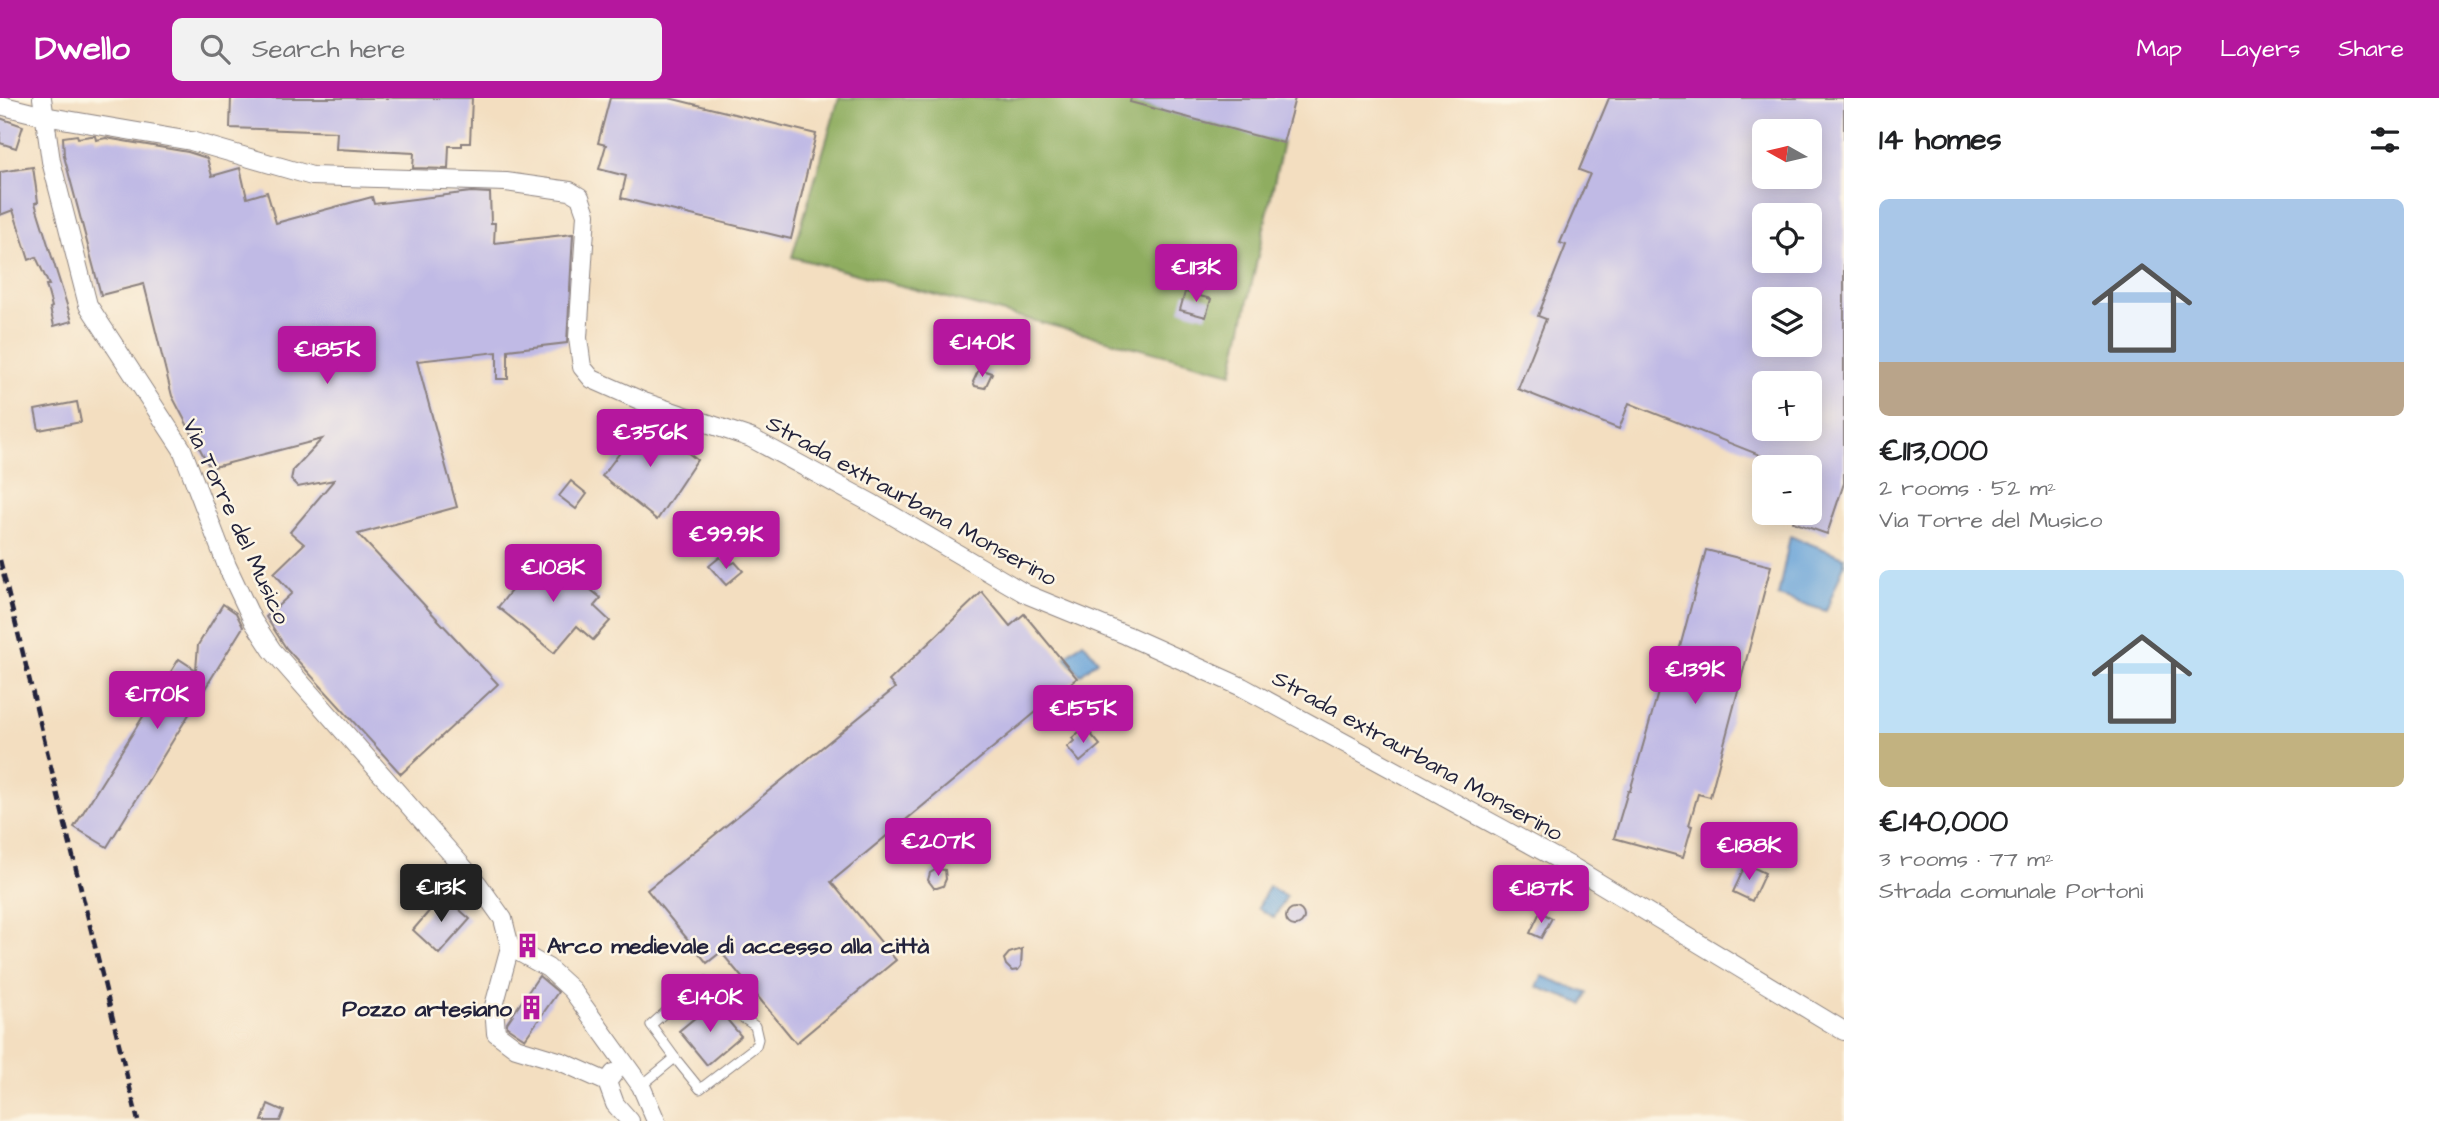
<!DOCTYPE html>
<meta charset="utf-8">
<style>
body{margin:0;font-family:"Architects Daughter",sans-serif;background:#f2f2f2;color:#202124;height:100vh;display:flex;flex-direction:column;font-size:26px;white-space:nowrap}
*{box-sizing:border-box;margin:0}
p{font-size:23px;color:#757577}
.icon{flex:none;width:38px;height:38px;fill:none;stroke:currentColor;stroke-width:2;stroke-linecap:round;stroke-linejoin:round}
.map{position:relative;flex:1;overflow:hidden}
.details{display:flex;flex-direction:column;background:#fff;width:595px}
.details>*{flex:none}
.needle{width:46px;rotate:278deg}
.tools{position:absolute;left:1752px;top:21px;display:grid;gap:14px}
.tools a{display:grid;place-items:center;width:70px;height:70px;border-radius:10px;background:#fff;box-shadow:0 4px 18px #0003;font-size:35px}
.price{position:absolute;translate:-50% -60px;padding:0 16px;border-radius:7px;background:#b5179e;color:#fff;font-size:23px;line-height:46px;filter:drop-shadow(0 2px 4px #0008)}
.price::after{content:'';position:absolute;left:50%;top:42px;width:21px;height:16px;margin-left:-10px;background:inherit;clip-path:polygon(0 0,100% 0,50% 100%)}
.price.on{background:#222;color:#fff}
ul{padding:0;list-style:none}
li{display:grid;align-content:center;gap:14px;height:371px;padding:0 35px}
li span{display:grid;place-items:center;height:217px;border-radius:10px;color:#555}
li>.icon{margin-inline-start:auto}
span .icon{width:126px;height:126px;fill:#fffc;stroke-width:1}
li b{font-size:30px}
h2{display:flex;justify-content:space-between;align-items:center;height:84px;padding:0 35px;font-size:30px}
header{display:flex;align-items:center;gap:42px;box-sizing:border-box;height:98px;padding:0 35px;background:#b5179e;color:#fff}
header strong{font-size:33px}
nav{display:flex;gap:38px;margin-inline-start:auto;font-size:24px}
.search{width:490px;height:63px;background:#f2f2f2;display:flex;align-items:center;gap:18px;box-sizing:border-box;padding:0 24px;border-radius:10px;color:#757577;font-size:26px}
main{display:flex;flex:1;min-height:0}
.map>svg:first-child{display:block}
.forest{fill:#8fad60;stroke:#58684e;stroke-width:2}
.water{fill:#67a3d8;stroke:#44628a;stroke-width:2}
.building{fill:#c0bae5;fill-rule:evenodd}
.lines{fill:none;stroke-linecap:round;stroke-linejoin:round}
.service-casing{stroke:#8a807e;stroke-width:11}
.minor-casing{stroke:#8a807e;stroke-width:20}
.service{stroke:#fff;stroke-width:9}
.minor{stroke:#fff;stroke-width:18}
.rail{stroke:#22223b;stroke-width:4.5;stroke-dasharray:10 5;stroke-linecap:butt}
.labels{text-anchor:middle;stroke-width:5;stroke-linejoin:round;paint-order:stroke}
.street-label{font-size:23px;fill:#22223b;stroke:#fcf5e5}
.poi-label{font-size:23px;font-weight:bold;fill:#22223b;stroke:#fcf5e5;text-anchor:start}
</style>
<header>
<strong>Dwello</strong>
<div class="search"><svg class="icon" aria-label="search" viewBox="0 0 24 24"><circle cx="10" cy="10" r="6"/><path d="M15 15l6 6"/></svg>Search here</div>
<nav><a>Map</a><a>Layers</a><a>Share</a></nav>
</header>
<main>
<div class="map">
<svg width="1844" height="1023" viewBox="0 0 1844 1023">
<rect width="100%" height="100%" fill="#fcf5e5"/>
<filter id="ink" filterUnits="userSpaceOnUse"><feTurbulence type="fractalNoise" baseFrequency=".0143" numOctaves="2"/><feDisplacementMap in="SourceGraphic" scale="14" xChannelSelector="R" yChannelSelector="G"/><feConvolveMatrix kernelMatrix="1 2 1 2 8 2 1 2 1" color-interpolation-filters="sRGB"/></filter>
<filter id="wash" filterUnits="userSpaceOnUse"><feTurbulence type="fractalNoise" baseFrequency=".00686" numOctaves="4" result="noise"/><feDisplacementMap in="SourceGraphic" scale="28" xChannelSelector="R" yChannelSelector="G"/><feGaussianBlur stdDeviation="1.57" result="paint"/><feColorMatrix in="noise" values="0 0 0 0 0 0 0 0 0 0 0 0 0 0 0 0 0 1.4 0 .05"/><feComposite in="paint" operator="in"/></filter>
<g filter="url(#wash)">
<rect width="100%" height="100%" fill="#f3dec0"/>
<polygon class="forest" points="839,0 1116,0 1283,44 1232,275 792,159"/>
<g class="water">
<polygon points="1790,438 1844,459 1844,466 1826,513 1778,498"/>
<polygon points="1083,544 1098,562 1080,577 1065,559"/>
<polygon points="1269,788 1286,799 1274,820 1258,810"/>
<polygon points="1542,878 1587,895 1583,906 1537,889"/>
</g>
<g id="blocks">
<g class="building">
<polygon points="231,0 472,0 470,45 462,45 462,48 449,48 448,71 413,70 414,55 336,51 337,34 230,30"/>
<polygon points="610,0 669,0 816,36 791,141 621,100 626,78 599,71 606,47 598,45"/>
<polygon points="1131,0 1295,0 1283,45 1130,4"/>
<path d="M1609,0H1844V385L1827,436L1793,424L1796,415H1810V369H1790L1629,305L1619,331L1518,291L1546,221L1538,218L1566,147L1560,145L1590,76L1579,72ZM1764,33H1810V79H1764ZM1764,117H1810V163H1764ZM1764,201H1810V247H1764ZM1764,285H1810V331H1764Z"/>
<polygon points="0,20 23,28 16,50 0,45"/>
<polygon points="77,37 78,40 91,38 95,38 96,42 106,40 188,54 207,60 212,78 240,70 247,100 267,94 276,125 372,99 374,106 471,94 490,95 491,125 495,125 494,145 573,136 567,245 508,252 508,281 497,281 497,254 417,263 457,409 358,436 498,586 401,676 286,550 266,519 292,495 274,475 304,446 290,434 334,382 298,389 291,382 293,372 322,341 210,370 172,298 144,186 101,197 64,58 63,39"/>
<polygon points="33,69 38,104 35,105 72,223 54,228 50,210 52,209 46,187 49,187 36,159 29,162 13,112 0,117 0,74"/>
<polygon points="1185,194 1211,201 1206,219 1180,212"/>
<polygon points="979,271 992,275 985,290 975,288 973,284"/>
<polygon points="77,304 81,324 39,332 35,312"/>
<polygon points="646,321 697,362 657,422 602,378"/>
<polygon points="571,383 587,396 576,411 559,398"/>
<polygon points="1706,452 1771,468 1710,699 1698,696 1689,727 1692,728 1683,759 1614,740 1628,693 1630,693 1663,577 1672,579"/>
<polygon points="543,453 601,500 594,508 610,523 593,542 577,528 554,555 498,509"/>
<polygon points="720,459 727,468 735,464 743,473 726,487 709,468"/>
<polygon points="982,494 1010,528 1024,516 1077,580 831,784 896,862 796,945 721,854 707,865 647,792 895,590 889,583"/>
<polygon points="223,506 236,515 243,529 107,749 74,729 179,561 196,572 198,547"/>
<polygon points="1085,629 1100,647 1080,664 1067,649 1074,643 1072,640"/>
<polygon points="1746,766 1765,775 1752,803 1733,794"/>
<polygon points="937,771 945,772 946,781 943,788 937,790 934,790 928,782 930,775"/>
<polygon points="443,797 470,821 439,856 413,832"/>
<circle cx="1295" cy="819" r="9"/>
<polygon points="1540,814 1552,820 1541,840 1530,835"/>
<polygon points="1022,851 1021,868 1018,872 1012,873 1006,867 1004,861 1009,855"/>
<polygon points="539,878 558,894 525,941 507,929 507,925"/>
<polygon points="713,905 741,938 707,967 679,933"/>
<polygon points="268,1006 284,1013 280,1023 262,1023"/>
</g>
</g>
</g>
<g filter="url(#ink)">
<use href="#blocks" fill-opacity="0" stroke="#8a807e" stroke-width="2"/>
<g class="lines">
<defs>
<g id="service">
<polyline points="675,960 700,991 756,948 758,941 755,928 743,920"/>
<polyline points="641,988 675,960 651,927 696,887 706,883 721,889 729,903"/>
</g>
<g id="minor">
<polyline points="42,0 51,63 88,207 182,351 227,468 253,523 272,552 478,786 503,821 510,849 494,908 496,935 516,950 562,964 607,984"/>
<polyline points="0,7 44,18 191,43 312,78 506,84 570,93 580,99 586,116 578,240 582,269 592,281 644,304 751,340 873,406 1026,496 1126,537 1242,589 1576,771 1844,933"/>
<polyline points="510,849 548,870 572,892 641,988 656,1023"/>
<polyline points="614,975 607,984 615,1006 630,1023"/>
</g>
</defs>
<use href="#service" class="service-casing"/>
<use href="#minor" class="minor-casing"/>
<use href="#service" class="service"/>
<use href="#minor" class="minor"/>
<polyline class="rail" points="0,462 138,1023"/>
</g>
</g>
<defs>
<symbol id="building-bare" viewBox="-9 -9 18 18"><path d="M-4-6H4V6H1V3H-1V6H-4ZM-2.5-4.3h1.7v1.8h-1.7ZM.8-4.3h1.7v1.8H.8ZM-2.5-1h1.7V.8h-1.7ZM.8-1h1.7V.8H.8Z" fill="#b5179e" stroke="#fcf5e5" stroke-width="2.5" paint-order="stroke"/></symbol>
</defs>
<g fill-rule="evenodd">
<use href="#building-bare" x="510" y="830" width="35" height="35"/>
<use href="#building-bare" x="514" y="892" width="35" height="35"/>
</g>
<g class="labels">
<g class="street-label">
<text transform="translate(912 402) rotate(29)" y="8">Strada extraurbana Monserino</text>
<text transform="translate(237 423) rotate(65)" y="8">Via Torre del Musico</text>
<text transform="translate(1418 657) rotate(29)" y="8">Strada extraurbana Monserino</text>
</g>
<g class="poi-label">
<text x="547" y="855">Arco medievale di accesso alla città</text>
<text x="512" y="918" text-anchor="end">Pozzo artesiano</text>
</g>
</g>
</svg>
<div class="tools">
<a><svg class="needle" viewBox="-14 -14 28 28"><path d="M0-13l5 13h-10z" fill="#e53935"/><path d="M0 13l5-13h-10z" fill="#757577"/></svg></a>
<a><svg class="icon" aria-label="locate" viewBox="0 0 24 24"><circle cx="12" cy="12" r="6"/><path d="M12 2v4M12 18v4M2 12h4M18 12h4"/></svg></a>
<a><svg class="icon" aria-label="layers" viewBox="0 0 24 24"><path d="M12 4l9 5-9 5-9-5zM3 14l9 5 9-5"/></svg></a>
<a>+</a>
<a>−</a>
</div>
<b class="price" style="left:1196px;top:206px">€113K</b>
<b class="price" style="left:982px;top:281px">€140K</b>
<b class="price" style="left:327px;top:288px">€185K</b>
<b class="price" style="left:650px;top:371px">€356K</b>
<b class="price" style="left:726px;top:473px">€99.9K</b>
<b class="price" style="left:553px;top:506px">€108K</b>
<b class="price" style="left:1695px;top:608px">€139K</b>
<b class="price" style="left:157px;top:633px">€170K</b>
<b class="price" style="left:1083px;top:647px">€155K</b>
<b class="price" style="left:938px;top:780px">€207K</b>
<b class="price" style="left:1749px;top:784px">€188K</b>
<b class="price on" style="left:441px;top:826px">€113K</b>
<b class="price" style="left:1541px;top:827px">€187K</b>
<b class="price" style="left:710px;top:936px">€140K</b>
</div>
<section class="details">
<h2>14 homes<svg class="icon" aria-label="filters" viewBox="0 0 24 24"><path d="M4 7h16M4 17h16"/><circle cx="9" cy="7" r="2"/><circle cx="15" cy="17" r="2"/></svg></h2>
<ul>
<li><span style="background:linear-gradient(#a9c7e8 75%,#b9a48a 0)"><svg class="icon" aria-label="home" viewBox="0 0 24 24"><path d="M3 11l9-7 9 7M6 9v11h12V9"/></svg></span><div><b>€113,000</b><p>2 rooms · 52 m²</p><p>Via Torre del Musico</p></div></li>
<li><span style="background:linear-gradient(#bfe0f5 75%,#c2b280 0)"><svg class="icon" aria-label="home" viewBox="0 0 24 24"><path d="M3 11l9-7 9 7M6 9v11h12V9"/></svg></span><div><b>€140,000</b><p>3 rooms · 77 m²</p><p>Strada comunale Portoni</p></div></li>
</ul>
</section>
</main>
